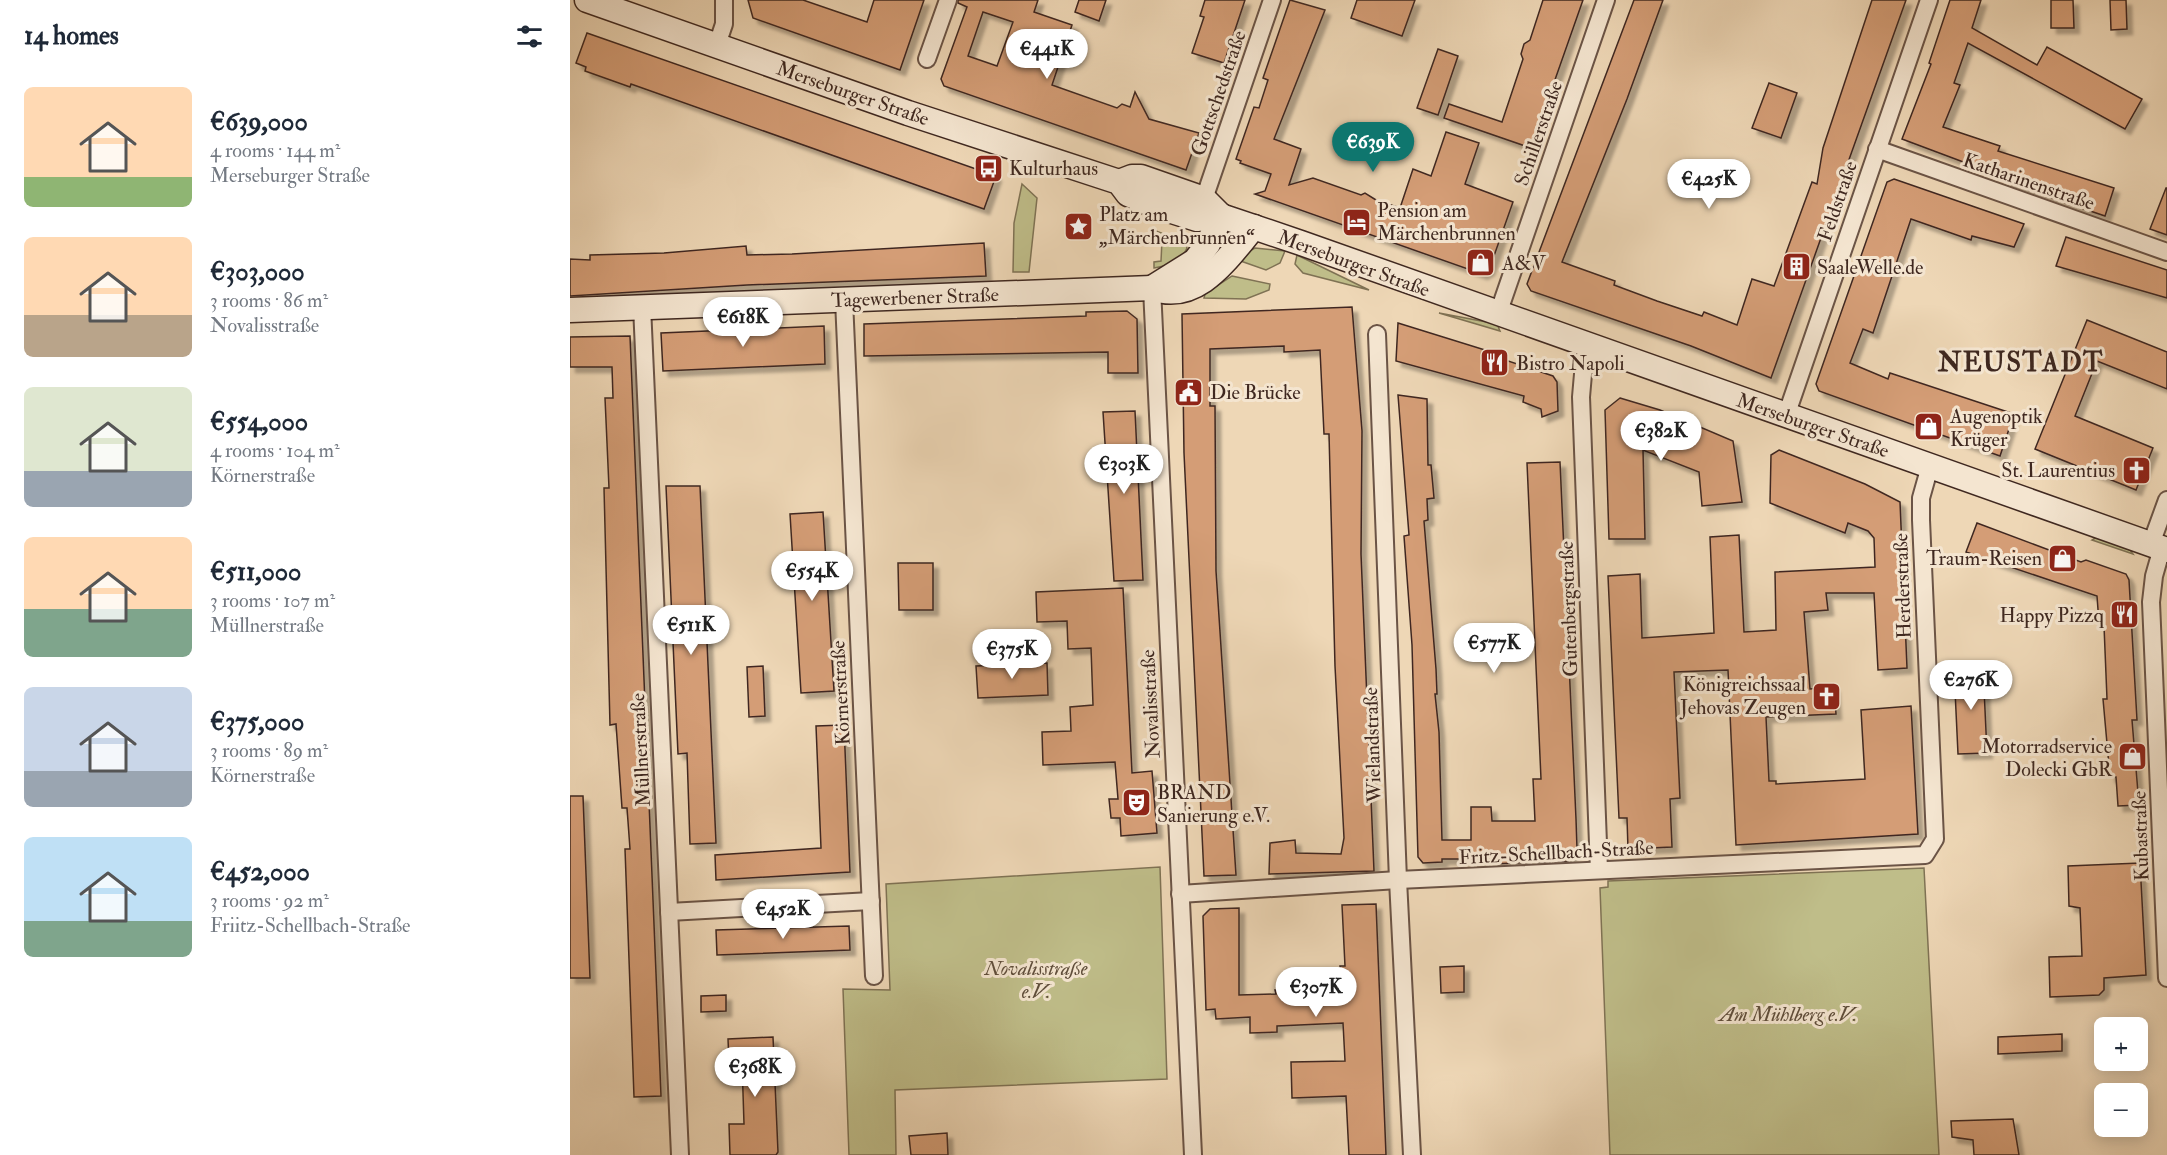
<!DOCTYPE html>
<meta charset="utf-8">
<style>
body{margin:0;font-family:"IM FELL Double Pica",serif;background:#f6f6f7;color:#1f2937;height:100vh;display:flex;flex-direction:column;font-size:22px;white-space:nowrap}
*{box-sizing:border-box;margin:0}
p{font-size:20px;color:#747a83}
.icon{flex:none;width:33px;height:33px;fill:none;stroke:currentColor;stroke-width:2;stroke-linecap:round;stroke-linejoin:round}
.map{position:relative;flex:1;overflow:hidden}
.sheet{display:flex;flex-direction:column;background:#fff;width:570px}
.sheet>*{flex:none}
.buttons{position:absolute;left:1524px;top:1017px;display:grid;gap:12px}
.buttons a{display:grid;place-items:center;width:54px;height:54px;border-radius:9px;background:#fff;box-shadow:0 3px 15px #0003;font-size:30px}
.price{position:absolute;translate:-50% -51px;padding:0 14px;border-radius:21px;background:#fff;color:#222;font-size:20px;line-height:39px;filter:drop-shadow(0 2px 3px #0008)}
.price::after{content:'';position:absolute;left:50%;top:36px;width:18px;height:14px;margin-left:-9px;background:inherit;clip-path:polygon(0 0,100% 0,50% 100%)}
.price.current{background:#0f766e;color:#fff}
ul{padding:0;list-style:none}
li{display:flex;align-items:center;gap:18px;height:150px;padding:0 24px}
li span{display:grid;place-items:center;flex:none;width:168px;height:120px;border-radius:9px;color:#555}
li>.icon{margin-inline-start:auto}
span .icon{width:72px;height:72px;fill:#fffc;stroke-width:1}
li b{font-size:26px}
h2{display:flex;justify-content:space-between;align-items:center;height:72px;padding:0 24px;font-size:26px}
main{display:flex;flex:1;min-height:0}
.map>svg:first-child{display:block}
.green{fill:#bfbd89;stroke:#7f7254;stroke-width:1.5}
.building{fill:#d49d76;stroke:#3f2820;stroke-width:1.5;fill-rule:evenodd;filter:url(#shadow)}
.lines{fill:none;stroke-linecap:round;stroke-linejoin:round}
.street-casing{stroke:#6b5446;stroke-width:20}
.secondary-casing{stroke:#3f2820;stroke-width:27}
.street{stroke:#f4e5d0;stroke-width:16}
.secondary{stroke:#f4e5d0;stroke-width:24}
.labels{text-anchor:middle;stroke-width:6;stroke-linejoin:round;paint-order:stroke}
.street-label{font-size:20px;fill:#3f2820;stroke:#f4e5d0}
.poi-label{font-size:20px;fill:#3f2820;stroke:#f4e5d0;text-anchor:start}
.park-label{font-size:20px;font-style:italic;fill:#5f4d3a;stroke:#f4e5d0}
.district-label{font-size:26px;font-weight:bold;letter-spacing:1.5px;fill:#3f2820;stroke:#f4e5d0}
</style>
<main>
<section class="sheet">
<h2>14 homes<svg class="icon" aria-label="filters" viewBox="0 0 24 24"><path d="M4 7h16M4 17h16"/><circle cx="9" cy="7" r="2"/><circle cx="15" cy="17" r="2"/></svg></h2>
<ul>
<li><span style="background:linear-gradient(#ffd9b3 75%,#8fb573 0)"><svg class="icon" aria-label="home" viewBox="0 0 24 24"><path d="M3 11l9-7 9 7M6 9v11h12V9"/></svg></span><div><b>€639,000</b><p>4 rooms · 144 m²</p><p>Merseburger Straße</p></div></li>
<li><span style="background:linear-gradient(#ffd9b3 65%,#b9a48a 0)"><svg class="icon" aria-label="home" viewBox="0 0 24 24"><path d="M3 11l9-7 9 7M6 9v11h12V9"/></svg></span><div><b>€303,000</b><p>3 rooms · 86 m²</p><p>Novalisstraße</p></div></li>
<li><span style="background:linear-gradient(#dfe7d0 70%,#9aa5b1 0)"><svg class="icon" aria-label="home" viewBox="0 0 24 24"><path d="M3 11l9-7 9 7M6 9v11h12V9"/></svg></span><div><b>€554,000</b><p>4 rooms · 104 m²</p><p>Körnerstraße</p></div></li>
<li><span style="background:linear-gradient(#ffd9b3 60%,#7fa58c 0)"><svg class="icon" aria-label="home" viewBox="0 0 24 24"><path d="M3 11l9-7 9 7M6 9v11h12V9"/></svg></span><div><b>€511,000</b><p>3 rooms · 107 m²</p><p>Müllnerstraße</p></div></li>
<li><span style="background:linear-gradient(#c9d6e8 70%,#9aa5b1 0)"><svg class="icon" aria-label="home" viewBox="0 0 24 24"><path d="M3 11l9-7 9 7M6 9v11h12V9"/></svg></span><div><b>€375,000</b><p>3 rooms · 89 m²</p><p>Körnerstraße</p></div></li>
<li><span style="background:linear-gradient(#bfe0f5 70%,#7fa58c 0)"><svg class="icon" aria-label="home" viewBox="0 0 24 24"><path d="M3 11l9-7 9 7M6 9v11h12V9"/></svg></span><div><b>€452,000</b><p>3 rooms · 92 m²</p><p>Friitz-Schellbach-Straße</p></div></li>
</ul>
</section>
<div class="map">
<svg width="1597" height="1155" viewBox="0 0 1597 1155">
<defs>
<filter id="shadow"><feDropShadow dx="5.5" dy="5.5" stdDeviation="1.5" flood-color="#0004"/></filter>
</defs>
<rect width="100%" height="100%" fill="#eed7b6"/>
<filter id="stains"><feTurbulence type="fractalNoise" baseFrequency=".00333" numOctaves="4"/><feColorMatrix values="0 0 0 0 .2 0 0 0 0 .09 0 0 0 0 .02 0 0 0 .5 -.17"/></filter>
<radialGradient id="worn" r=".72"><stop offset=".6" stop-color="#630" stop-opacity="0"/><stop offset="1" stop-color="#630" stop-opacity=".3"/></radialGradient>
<g class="green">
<polygon points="452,184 467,198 459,272 443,272 444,223"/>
<path d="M586,231L615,242L617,248C612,261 597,266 584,268V262L591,261L592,240L586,236Z"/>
<polygon points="685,248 715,251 710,263 696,270 665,259"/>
<polygon points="727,255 799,290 733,273 725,264"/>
<polygon points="662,276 700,284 699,290 676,299 634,298 635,294"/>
<polygon points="869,313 927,324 930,331"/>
<polygon points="1530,535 1558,547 1563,554 1522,540"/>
<polygon points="590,867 597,1079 325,1090 326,1155 279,1155 273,989 320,990 316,884"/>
<polygon points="1354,868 1369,1155 1040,1155 1030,888 1038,887 1038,881"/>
</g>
<g class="building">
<polygon points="178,0 233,0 297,22 304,0 354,0 330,70 183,18"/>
<path d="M388,0H468L464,12L502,25L482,85L547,108L552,104L560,107L565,92L579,119L629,133L616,170L374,86L371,79L397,7L388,3ZM413,12L443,22L427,66L398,56Z"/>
<polygon points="509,0 536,0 529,21 505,12"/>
<polygon points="635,0 675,0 654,63 622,53 634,17 630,16"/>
<polygon points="720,0 755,10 704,139 731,149 719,185 743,178 791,195 795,193 806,200 830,208 843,169 861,176 876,132 909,143 895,184 943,202 919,270 912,274 685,194 695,191 701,174 670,163 671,161 666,159 684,107 689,108 698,80 693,78"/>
<polygon points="787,0 845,0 832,36 781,18"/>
<polygon points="973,0 1013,0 961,148 874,118 879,104 932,122 953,59 951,54 954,44 960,40"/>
<polygon points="1064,0 1093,0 1057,99 992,262 1045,281 1044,285 1087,301 1132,316 1134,312 1167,325 1182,279 1204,286 1242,182 1247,184 1253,148 1302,0 1336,0 1201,378 1121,346 961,291 957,284"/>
<polygon points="1380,0 1411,0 1402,28 1467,65 1477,47 1572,99 1555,129 1398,43 1384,83 1390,85 1373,127 1430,146 1428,151 1544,188 1535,216 1435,182 1436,178 1332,139 1361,64 1359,63"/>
<polygon points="1481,0 1503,0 1504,28 1481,28"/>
<polygon points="1540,0 1556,0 1557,29 1541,30"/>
<polygon points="17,33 426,176 414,209 61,84 60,87 15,71 16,67 6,63"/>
<polygon points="868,49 888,56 868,115 847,108"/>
<polygon points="1199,83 1227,93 1211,138 1182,128"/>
<polygon points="1324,179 1454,224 1444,247 1402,236 1401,240 1341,219 1303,333 1293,329 1280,363 1318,379 1320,373 1444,414 1430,456 1249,391 1246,384 1317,182"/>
<polygon points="1596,188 1597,188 1597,235 1580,229"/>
<polygon points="1496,237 1597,270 1597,298 1486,266"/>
<polygon points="414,243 416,276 177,285 0,296 0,259 20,260 20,255 94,253 176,246 177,255 222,254"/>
<polygon points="782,307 792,431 791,554 804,871 699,874 700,843 725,840 726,853 771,854 774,838 765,666 759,434 754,434 750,350 714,352 714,346 640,349 640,406 645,406 646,571 666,875 634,876 614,453 612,314"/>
<polygon points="557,311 567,319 568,373 538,373 538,352 294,356 294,324 516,316 516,312"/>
<polygon points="1517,320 1597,352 1597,389 1527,361 1505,416 1583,448 1566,490 1465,449"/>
<polygon points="828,323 915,350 914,353 983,376 987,382 988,411 972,417 971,409 953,402 954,396 826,361"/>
<polygon points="254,326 255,364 93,371 91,333"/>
<polygon points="60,336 91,1096 64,1097 55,849 60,849 57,808 52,808 46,724 40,725 34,488 39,488 35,398 43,398 42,367 0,367 0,337"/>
<polygon points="828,395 857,399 858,465 861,465 864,498 857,499 858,520 854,521 866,669 867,694 865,694 869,732 872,840 901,840 901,807 921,807 922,821 965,821 963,779 971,779 957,463 990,462 1006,819 1007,849 998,861 922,864 922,859 872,859 872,862 853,863 848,857 842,645 834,536 839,535"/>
<polygon points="1050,398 1090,410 1163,441 1172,502 1132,506 1129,472 1073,450 1075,539 1039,539 1035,410"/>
<polygon points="565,411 573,580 544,581 533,412"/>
<polygon points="1209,450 1295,484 1330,502 1337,668 1308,670 1304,593 1256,593 1258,610 1234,612 1240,689 1264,687 1266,714 1196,717 1199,781 1206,781 1206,784 1295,779 1291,710 1341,706 1348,834 1166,845 1158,670 1104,672 1110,798 1100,799 1102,847 1058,849 1057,818 1049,818 1038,576 1070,574 1072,638 1144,633 1140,537 1169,535 1174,632 1206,630 1205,572 1305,567 1304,538 1298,531 1278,523 1275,533 1200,503 1201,455"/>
<polygon points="96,486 130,486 146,843 120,844 117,753 108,754"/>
<polygon points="253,512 264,691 231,693 220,514"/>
<polygon points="1407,523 1511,562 1516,560 1556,574 1559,580 1567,720 1562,720 1569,805 1548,806 1546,777 1540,777 1533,699 1537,699 1534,626 1529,623 1527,596 1396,552"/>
<polygon points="328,563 363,563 363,610 329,610"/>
<polygon points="553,588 562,773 582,771 587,833 551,836 550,818 541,818 539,799 548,799 545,762 473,765 472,732 501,731 500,707 523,705 521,648 498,649 497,621 467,622 466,592"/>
<polygon points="477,663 478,695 408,698 406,666"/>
<polygon points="193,666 195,716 179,717 177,667"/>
<polygon points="1413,667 1417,753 1388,754 1384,669"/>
<polygon points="274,725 280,872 146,880 145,855 251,848 246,726"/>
<polygon points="0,796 13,796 20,978 0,978"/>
<polygon points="1570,863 1576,975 1534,978 1534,990 1529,995 1480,997 1479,957 1512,956 1510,908 1499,906 1498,866"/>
<polygon points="806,904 816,1155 779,1155 776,1096 722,1098 721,1062 775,1061 773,1023 707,1026 707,1032 680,1033 680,1017 646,1019 645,1009 636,1010 633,916 640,909 669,908 669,995 706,994 705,990 734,989 734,982 739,982 739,979 771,978 770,966 775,966 772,905"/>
<polygon points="279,926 280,950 147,955 146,930"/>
<polygon points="894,966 894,992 871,993 870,967"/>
<polygon points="156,995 156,1011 131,1012 131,996"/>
<polygon points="1492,1034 1492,1051 1428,1054 1428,1037"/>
<polygon points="203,1037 208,1152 206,1155 160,1155 159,1124 174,1124 172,1062 159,1062 158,1039"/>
<polygon points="1443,1119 1449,1155 1404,1155 1403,1140 1382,1137 1381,1121"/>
<polygon points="377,1133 378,1155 341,1155 339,1136"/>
</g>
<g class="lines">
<defs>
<g id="street">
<polyline points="147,45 154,24 154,0"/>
<polyline points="357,59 378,0"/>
<polyline points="1307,149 1597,252"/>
<polyline points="634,199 702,0"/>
<polyline points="582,288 623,1155"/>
<polyline points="274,300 304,976"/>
<polyline points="72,306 110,1155"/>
<polyline points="928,314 1036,0"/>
<polyline points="807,334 828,880 842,1155"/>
<polyline points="1022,348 1013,374 1011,397 1029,870"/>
<polyline points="1216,416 1359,0"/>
<polyline points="1581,544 1597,500"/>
<polyline points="1592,548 1584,576 1581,602 1597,978"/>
<polyline points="610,894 828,880 1355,855 1365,839 1351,520 1351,498 1360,466"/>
<polyline points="99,912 301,901"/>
</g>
<g id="secondary">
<polyline points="17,0 338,113 549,182 558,194 586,206 627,219 651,216 731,243 1597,550"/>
<polyline points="549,182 562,177 571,177 634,199 651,216"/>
<polyline points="582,288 625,261 638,244 651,216"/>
<path d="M0,310L582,288C628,305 658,257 684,227"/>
</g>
</defs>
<use href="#street" class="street-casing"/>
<use href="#secondary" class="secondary-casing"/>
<use href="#street" class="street"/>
<use href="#secondary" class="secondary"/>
</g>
<defs>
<symbol id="bus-square" viewBox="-11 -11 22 22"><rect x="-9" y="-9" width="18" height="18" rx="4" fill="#8f2418" stroke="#f4e5d0"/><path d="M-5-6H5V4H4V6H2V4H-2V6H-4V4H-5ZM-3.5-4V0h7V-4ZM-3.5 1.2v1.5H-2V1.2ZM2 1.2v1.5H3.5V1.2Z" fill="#fff"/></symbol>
<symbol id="hotel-square" viewBox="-11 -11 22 22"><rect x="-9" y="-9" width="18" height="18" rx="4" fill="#8f2418" stroke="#f4e5d0"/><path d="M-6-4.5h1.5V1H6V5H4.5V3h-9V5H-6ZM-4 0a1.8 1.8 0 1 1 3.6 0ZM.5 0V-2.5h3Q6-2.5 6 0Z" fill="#fff"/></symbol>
<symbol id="sight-square" viewBox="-11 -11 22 22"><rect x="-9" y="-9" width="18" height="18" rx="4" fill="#8f2418" stroke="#f4e5d0"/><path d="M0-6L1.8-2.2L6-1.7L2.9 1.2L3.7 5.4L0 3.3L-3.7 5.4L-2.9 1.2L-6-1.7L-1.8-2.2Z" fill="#fff"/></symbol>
<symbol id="shop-square" viewBox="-11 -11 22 22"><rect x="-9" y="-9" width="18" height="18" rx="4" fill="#8f2418" stroke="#f4e5d0"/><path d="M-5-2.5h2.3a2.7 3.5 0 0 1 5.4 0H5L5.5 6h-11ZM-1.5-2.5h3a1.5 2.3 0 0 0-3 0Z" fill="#fff"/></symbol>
<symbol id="building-square" viewBox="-11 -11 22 22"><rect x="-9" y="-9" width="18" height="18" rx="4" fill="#8f2418" stroke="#f4e5d0"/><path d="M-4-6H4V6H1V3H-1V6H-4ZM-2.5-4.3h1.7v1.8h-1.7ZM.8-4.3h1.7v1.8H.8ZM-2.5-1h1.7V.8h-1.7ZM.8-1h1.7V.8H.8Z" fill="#fff"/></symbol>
<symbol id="restaurant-square" viewBox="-11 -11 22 22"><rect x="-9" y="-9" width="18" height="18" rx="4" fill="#8f2418" stroke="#f4e5d0"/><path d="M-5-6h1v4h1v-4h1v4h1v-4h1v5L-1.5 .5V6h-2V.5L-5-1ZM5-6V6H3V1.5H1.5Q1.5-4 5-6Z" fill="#fff"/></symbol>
<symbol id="civic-square" viewBox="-11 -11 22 22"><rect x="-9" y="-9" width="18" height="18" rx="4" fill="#8f2418" stroke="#f4e5d0"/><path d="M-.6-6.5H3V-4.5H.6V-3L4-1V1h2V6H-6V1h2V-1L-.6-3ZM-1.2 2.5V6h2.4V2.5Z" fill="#fff"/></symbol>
<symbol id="church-square" viewBox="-11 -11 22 22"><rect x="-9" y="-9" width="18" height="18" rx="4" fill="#8f2418" stroke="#f4e5d0"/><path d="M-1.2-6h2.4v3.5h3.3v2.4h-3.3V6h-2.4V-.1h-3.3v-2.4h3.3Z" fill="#fff"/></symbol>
<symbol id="theatre-square" viewBox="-11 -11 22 22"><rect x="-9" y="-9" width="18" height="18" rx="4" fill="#8f2418" stroke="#f4e5d0"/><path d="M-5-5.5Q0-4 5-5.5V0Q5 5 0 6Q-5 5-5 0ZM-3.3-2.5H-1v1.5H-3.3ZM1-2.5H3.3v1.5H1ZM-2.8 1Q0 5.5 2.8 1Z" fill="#fff"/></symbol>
</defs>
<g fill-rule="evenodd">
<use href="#bus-square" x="402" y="152" width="33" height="33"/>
<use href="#hotel-square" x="770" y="206" width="33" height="33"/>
<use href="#sight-square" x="492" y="210" width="33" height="33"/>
<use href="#shop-square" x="894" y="246" width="33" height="33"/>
<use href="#building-square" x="1210" y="250" width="33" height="33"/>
<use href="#restaurant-square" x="908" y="346" width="33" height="33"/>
<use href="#civic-square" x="602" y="376" width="33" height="33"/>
<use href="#shop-square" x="1342" y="410" width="33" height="33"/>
<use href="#church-square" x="1550" y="454" width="33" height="33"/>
<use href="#shop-square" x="1476" y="542" width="33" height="33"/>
<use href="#restaurant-square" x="1538" y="598" width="33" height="33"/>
<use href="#church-square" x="1240" y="680" width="33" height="33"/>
<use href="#shop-square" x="1546" y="740" width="33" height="33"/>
<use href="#theatre-square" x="550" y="786" width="33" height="33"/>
</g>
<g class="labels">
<g class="street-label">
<text transform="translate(283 93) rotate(19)" y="7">Merseburger Straße</text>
<text transform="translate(648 93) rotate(-71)" y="7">Gottschedstraße</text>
<text transform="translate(968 133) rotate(-71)" y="7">Schillerstraße</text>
<text transform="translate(1459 181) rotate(19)" y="7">Katharinenstraße</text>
<text transform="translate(1267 201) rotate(-71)" y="7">Feldstraße</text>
<text transform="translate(784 263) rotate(20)" y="7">Merseburger Straße</text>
<text transform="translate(345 297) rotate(-2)" y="7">Tagewerbener Straße</text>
<text transform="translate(1243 425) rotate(19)" y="7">Merseburger Straße</text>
<text transform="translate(1332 586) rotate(-92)" y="7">Herderstraße</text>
<text transform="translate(998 609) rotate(-92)" y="7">Gutenbergstraße</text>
<text transform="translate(270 693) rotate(-93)" y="7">Körnerstraße</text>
<text transform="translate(580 704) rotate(-93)" y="7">Novalisstraße</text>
<text transform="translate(802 745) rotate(-92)" y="7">Wielandstraße</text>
<text transform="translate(70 750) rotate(-93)" y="7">Müllnerstraße</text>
<text transform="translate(1570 836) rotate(-92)" y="7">Kubastraße</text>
<text transform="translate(986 852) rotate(-3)" y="7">Fritz-Schellbach-Straße</text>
</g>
<g class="poi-label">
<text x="439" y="175">Kulturhaus</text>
<text x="807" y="217">Pension am<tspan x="807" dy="23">Märchenbrunnen</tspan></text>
<text x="529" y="221">Platz am<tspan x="529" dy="23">„Märchenbrunnen“</tspan></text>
<text x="932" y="270">A&amp;V</text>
<text x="1247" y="274">SaaleWelle.de</text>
<text x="946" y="370">Bistro Napoli</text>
<text x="640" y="399">Die Brücke</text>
<text x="1380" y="423">Augenoptik<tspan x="1380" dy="23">Krüger</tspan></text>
<text x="1545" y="477" text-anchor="end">St. Laurentius</text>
<text x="1472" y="565" text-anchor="end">Traum-Reisen</text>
<text x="1534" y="622" text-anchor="end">Happy Pizzq</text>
<text x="1236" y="691" text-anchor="end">Königreichssaal<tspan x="1236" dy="23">Jehovas Zeugen</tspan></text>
<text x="1542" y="753" text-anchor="end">Motorradservice<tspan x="1542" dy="23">Dolecki GbR</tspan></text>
<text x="587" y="799">BRAND<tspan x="587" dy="23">Sanierung e.V.</tspan></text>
</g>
<g class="park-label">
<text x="466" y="975">Novalisstraße<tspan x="466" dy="23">e.V.</tspan></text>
<text x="1218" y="1021">Am Mühlberg e.V.</text>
</g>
<g class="district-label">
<text x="1451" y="371">NEUSTADT</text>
</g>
</g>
<rect width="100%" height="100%" filter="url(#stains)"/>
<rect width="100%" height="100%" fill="url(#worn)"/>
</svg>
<div class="buttons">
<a>+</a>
<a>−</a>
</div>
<b class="price" style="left:477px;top:80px">€441K</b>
<b class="price current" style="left:803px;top:173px">€639K</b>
<b class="price" style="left:1139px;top:210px">€425K</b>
<b class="price" style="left:173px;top:348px">€618K</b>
<b class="price" style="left:1091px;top:462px">€382K</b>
<b class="price" style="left:554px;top:495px">€303K</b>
<b class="price" style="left:242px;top:602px">€554K</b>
<b class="price" style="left:121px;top:656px">€511K</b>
<b class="price" style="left:924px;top:674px">€577K</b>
<b class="price" style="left:442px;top:680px">€375K</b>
<b class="price" style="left:1401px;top:711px">€276K</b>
<b class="price" style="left:213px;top:940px">€452K</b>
<b class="price" style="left:746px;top:1018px">€307K</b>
<b class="price" style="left:185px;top:1098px">€368K</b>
</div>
</main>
